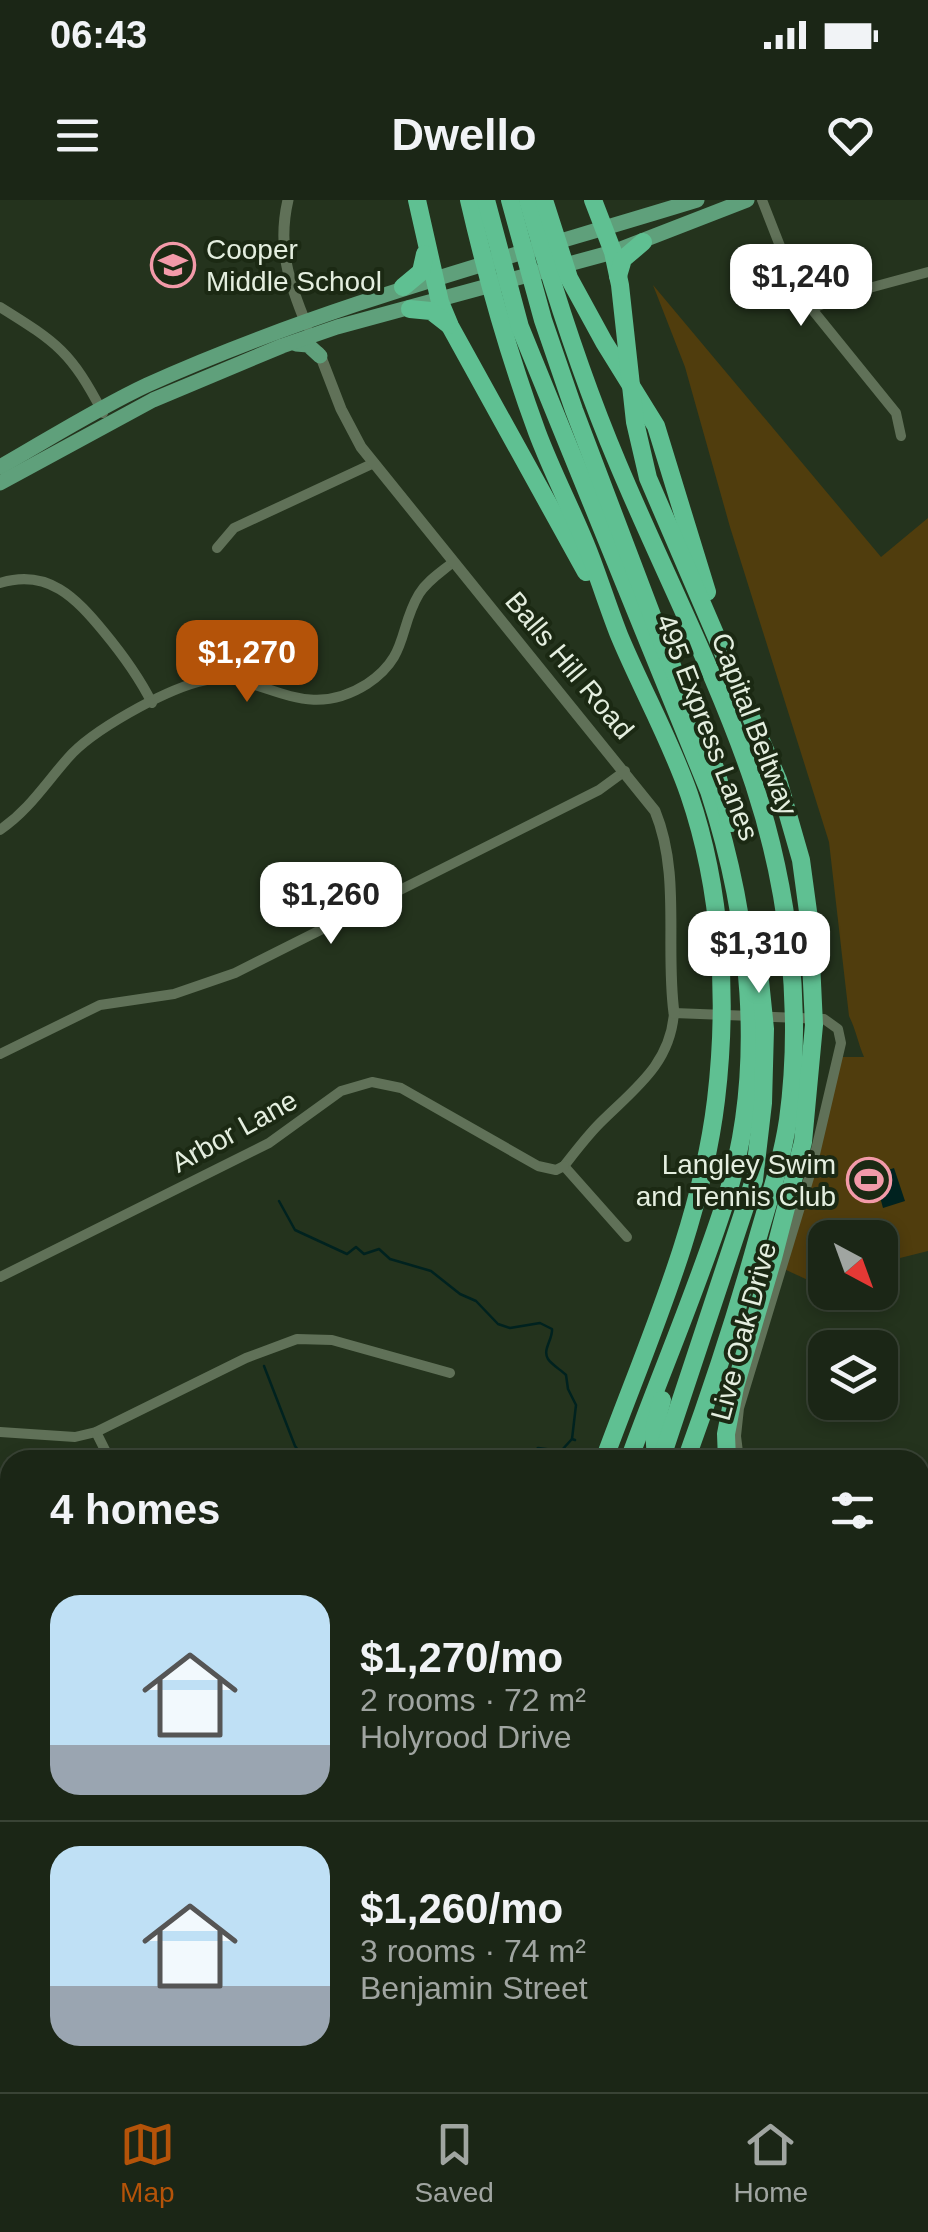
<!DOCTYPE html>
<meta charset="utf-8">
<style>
body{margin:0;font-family:Arial,sans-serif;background:#242e1f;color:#f1f3f6;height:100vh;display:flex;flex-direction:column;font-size:38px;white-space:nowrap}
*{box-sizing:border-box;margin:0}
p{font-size:32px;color:#a0a5a1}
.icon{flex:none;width:55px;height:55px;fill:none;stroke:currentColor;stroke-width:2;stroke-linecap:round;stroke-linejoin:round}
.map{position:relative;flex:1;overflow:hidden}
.panel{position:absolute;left:0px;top:1250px;width:930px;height:642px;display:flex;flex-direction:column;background:#1b2616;border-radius:30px 30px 0 0;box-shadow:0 5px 15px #0003,0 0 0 2px #394335}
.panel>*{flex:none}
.needle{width:65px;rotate:139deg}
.buttons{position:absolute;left:808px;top:1020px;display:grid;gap:20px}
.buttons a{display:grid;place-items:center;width:90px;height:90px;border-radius:20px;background:#1b2616;box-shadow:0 5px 15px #0003,0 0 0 2px #394335;font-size:50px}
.price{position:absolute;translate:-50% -85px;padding:0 22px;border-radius:20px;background:#fff;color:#222;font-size:32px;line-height:65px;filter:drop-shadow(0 2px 5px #0008)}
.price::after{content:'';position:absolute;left:50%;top:60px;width:30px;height:22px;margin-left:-15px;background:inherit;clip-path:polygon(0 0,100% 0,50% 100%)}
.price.active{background:#b45309;color:#fff}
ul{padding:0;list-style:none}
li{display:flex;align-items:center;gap:30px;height:250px;padding:0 50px}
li+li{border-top:2px solid #394335}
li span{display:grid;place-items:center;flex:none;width:280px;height:200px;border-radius:30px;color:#555}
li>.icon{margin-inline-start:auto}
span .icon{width:120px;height:120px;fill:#fffc;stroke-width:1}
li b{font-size:42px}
h2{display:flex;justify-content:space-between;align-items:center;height:120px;padding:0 50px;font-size:42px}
.status{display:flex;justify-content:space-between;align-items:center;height:70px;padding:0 50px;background:#1b2616;direction:ltr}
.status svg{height:28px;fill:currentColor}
header{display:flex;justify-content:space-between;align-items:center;height:130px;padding:0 50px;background:#1b2616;font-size:45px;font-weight:700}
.dock{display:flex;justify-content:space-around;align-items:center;height:140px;border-top:2px solid #394335;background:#1b2616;font-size:28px;color:#a0a5a1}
.dock a{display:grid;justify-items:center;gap:5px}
.dock .active{color:#b45309}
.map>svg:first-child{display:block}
.green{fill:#503d0d}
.water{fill:#00221f}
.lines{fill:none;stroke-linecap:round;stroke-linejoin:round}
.stream{stroke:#00221f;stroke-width:2.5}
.minor{stroke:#607158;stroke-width:10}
.tertiary{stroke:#607158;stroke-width:11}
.primary{stroke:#5fa07b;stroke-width:15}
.motorway{stroke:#5fc092;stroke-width:18}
.labels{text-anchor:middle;stroke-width:8;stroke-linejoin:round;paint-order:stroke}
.poi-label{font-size:28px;fill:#e4eedf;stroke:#1b2913;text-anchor:start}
.street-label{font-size:28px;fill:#e4eedf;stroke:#1b2913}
</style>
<div class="status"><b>06:43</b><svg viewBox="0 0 49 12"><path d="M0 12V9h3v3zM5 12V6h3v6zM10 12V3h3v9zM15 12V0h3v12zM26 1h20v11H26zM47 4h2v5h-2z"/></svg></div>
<header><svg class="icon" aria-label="menu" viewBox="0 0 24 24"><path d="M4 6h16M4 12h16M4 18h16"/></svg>Dwello<svg class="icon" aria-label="heart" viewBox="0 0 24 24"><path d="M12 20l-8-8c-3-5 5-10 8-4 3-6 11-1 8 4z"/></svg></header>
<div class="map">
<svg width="928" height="1892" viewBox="0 0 928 1892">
<rect width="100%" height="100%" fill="#24331d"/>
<g class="green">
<path d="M653,85L881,357L928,318V1051L880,1063V1038H825V1077L810,1081L784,1069L842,857H864C858,843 856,830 849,816L829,642L730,327L685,167Z"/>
<polygon points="920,1769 928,1770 928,1892 871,1892 870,1883 920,1882"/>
<polygon points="108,1883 108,1882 180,1883 169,1892 100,1892"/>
<polygon points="253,1883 272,1891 303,1883 398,1883 396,1892 240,1892"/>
</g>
<polygon class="water" points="894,968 905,1001 883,1008 874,975"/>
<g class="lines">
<g class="stream">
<path d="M279,1001L295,1030L347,1054L356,1047L364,1054L379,1049L390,1059L431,1071L460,1094L476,1101L498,1124L510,1128L540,1123L552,1129C553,1139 542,1150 548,1159C552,1165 561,1170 566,1175L568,1189L576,1205L572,1239L575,1240"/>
<polyline points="264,1166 295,1246 305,1260"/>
<polyline points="426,1260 449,1256 459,1260"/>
<polyline points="525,1260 538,1248 561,1251 572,1239"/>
</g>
<g class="minor">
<polyline points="762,0 798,92 896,213 901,236"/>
<path d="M0,107C58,143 71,152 103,213"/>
<polyline points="811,109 847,94 928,72"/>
<polyline points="217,348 234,328 374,263"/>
<path d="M0,383C48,368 76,398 104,432C123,455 139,477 152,503"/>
<path d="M0,630C29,610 45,584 68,558C92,530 162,492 198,482C257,464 298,528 367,484C409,456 398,429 419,394C427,381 441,372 452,363"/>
<polyline points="0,854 100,805 174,794 235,773 599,590 625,571"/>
<path d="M564,966C575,952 587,936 600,923C634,889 670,865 674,813L824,819L838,829L841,843L811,971L739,1208L736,1236L739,1260"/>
<polyline points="564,966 627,1037"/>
<polyline points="0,1077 269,943 341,891 372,882 401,888 538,966 556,970 564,966"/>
<polyline points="0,1232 75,1237 96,1232 246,1158 297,1139 332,1140 450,1173"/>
<polyline points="96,1232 110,1260"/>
<polyline points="920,1779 928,1782"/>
<polyline points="0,1832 10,1820"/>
<polyline points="526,1892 526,1882"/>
</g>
<g class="tertiary">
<path d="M288,0C277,47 289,83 307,126"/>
<path d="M319,152L341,209L361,247L655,611C681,674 665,746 674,813"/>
</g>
<g class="primary">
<polyline points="296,144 308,145 320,156"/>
<path d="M0,267C49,239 96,209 147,185C324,105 512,57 697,0"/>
<polyline points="0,283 153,200 282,146 337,127 613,52 747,0"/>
</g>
<g class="motorway">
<polyline points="417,0 440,102 450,126 586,372"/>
<path d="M469,0C487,78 509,156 537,232C552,272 572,310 588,350C599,378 608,407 619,435C641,488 670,539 689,594C722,690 728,800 716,900C701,1025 647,1143 604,1260"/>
<path d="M486,0L520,127L709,591C750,717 767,867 727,996C699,1085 661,1172 629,1260"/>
<polyline points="510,0 543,120 574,210 664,447 715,568 731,623"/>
<path d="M528,0C553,89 582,179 618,264C663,371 717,475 754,584C789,690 803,810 788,920C782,960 769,999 758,1037C737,1113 713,1186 686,1260"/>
<polyline points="544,0 569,78 604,142 656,226 707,392"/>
<polyline points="593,0 613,52 620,85 635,222 648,278 778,580 801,660 809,719 814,825 803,942 773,1058 735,1187 726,1234 727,1260"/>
<polyline points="618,76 623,59 643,42"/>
<polyline points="403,87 421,72 425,54"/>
<polyline points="410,109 431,111 449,125"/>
<polyline points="656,1260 654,1229 662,1200"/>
<polyline points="661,1260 754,980 763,903 765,829 756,742"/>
<polyline points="197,1892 208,1882"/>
<polyline points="221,1892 233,1882"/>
<polyline points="414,1892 416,1882"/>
<polyline points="439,1892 440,1882"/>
<polyline points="458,1892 460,1882"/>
</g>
</g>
<defs>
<symbol id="school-ring" viewBox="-11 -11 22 22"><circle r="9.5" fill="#1b2913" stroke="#f39aa9" stroke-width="1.5"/><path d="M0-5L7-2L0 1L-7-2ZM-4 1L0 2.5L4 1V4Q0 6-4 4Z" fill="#f39aa9"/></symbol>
<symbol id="stadium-ring" viewBox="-11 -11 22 22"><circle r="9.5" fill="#1b2913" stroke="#f39aa9" stroke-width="1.5"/><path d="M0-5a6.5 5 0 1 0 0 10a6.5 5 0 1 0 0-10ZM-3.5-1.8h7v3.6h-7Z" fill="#f39aa9"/></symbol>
</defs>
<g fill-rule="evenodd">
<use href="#school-ring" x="148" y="40" width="50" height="50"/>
<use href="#stadium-ring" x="844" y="955" width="50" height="50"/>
</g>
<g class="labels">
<g class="poi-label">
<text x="206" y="59">Cooper<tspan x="206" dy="32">Middle School</tspan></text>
<text x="836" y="974" text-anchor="end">Langley Swim<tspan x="836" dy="32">and Tennis Club</tspan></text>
</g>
<g class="street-label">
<text transform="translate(570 465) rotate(50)" y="10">Balls Hill Road</text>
<text transform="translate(755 524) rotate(69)" y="10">Capital Beltway</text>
<text transform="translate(708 527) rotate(69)" y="10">495 Express Lanes</text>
<text transform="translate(234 931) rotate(-29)" y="10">Arbor Lane</text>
<text transform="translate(743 1131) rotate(-75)" y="10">Live Oak Drive</text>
</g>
</g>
</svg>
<div class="buttons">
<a><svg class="needle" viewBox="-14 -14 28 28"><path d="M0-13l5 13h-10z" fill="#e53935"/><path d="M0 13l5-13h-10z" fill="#a0a5a1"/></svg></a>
<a><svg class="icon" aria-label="layers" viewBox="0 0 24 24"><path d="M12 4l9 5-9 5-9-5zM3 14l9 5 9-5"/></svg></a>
</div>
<b class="price" style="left:801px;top:129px">$1,240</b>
<b class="price active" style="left:247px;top:505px">$1,270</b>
<b class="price" style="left:331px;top:747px">$1,260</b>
<b class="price" style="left:759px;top:796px">$1,310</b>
<section class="panel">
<h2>4 homes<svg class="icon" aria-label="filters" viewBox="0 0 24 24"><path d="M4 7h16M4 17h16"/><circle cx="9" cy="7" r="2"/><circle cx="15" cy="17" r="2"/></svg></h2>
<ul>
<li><span style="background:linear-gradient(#bfe0f5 75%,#9aa5b1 0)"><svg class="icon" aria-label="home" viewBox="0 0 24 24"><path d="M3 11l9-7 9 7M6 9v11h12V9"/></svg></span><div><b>$1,270/mo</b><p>2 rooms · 72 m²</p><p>Holyrood Drive</p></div></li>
<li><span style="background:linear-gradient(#bfe0f5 70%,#9aa5b1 0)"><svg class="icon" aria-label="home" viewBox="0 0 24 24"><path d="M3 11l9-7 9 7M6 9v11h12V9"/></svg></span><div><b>$1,260/mo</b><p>3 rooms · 74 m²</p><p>Benjamin Street</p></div></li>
</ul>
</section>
</div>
<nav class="dock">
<a class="active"><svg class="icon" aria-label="map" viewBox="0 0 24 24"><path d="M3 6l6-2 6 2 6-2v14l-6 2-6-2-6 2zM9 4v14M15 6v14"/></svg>Map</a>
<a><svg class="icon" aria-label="saved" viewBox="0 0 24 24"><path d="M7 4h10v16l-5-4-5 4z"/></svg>Saved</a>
<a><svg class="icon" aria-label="home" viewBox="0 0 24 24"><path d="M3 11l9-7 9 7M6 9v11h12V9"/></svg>Home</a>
</nav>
